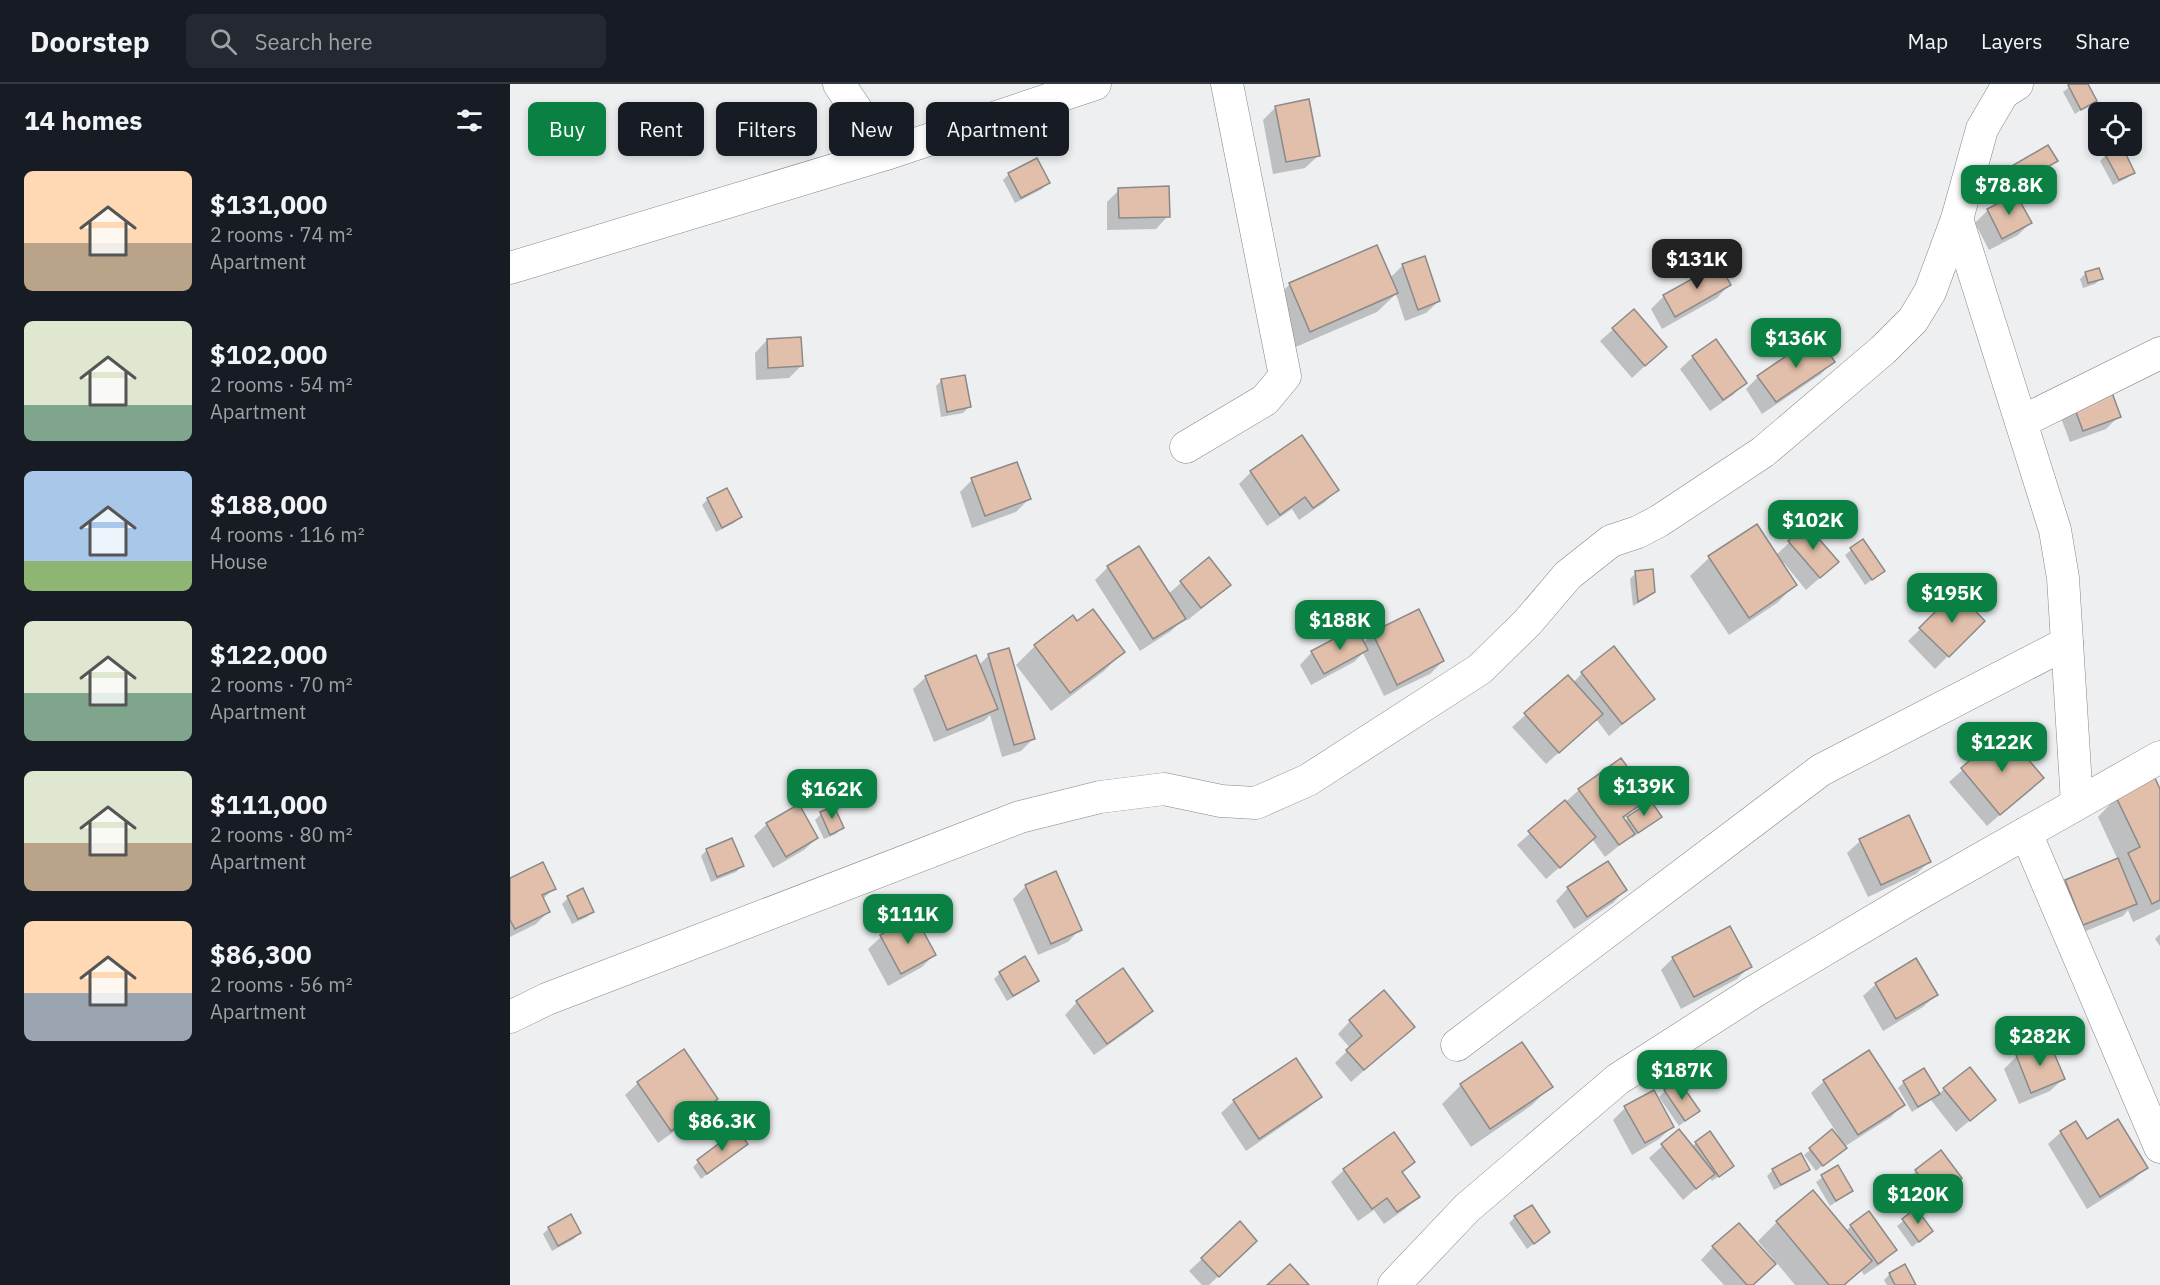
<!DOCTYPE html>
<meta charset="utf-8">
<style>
body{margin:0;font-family:"IBM Plex Sans",sans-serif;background:#242831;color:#f1f3f6;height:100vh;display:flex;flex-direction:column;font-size:22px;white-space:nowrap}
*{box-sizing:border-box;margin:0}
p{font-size:20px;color:#9ea1a6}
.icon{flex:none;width:33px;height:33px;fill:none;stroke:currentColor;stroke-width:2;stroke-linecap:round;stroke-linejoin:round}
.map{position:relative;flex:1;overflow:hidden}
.details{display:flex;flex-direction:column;background:#171b24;width:510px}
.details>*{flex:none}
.banner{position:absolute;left:18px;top:18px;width:570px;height:54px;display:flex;gap:12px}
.tools{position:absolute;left:1578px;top:18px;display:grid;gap:12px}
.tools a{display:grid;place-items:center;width:54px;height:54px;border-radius:9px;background:#171b24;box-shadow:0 3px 9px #0003;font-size:30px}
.price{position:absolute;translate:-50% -51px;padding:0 14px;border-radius:12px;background:#0b8043;color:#fff;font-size:20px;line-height:39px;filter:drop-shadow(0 2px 3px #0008)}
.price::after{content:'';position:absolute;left:50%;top:36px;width:18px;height:14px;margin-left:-9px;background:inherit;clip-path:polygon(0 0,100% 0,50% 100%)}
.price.on{background:#222;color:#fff}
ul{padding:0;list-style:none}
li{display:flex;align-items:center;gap:18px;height:150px;padding:0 24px}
li span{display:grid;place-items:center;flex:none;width:168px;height:120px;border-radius:9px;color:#555}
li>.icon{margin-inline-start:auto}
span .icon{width:72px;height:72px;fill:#fffc;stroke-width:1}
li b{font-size:26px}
h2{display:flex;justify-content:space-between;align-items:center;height:72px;padding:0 24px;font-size:26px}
.pill{padding:0 21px;border-radius:9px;background:#171b24;box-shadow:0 3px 9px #0003;font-size:21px;line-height:54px}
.pill.on{background:#0b8043;color:#fff}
header{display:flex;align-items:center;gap:36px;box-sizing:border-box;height:84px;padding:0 30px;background:#171b24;border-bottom:2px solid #363941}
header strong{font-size:28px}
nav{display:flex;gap:33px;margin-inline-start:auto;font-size:21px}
.search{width:420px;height:54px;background:#242831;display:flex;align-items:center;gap:15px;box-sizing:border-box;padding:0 21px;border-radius:9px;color:#9ea1a6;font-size:22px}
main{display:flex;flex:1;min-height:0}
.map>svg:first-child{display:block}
.shadow{fill:#0003}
.building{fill:#e1bfaa;stroke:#8b8a89;stroke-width:1.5}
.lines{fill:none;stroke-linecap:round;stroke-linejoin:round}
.minor-casing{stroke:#868688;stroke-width:33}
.minor{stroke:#fff;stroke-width:32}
</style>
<header>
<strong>Doorstep</strong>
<div class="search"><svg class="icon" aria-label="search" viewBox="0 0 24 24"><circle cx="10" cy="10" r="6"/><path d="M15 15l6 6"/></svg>Search here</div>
<nav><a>Map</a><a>Layers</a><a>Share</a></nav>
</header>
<main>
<section class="details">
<h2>14 homes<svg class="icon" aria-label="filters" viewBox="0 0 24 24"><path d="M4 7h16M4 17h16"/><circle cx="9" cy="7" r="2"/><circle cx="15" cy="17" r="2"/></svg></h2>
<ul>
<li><span style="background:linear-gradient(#ffd9b3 60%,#b9a48a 0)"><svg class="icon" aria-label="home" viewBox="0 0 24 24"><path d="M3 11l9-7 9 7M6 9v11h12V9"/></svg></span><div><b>$131,000</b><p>2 rooms · 74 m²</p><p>Apartment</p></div></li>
<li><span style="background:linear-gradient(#dfe7d0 70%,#7fa58c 0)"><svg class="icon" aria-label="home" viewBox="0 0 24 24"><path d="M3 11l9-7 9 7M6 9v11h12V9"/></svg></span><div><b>$102,000</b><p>2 rooms · 54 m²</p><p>Apartment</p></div></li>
<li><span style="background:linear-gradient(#a9c7e8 75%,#8fb573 0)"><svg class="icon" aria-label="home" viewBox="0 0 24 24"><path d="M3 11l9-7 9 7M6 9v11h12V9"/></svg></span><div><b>$188,000</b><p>4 rooms · 116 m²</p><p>House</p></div></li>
<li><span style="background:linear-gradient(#dfe7d0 60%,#7fa58c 0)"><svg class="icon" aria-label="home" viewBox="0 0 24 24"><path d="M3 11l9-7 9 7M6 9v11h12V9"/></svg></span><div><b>$122,000</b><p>2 rooms · 70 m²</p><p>Apartment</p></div></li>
<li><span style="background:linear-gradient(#dfe7d0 60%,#b9a48a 0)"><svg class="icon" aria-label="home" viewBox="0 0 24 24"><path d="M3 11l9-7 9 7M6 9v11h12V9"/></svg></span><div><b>$111,000</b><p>2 rooms · 80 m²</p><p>Apartment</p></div></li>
<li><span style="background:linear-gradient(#ffd9b3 60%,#9aa5b1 0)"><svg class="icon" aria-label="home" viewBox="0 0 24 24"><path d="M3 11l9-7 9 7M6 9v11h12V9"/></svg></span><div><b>$86,300</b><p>2 rooms · 56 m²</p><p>Apartment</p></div></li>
</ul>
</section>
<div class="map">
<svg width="1650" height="1201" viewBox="0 0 1650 1201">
<rect width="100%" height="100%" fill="#eeeff1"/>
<g class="shadow">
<polygon points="1563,0 1576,0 1585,16 1565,30 1553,8"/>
<polygon points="766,23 808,72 795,84 763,90 753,36"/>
<polygon points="1596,71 1623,88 1617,94 1603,101 1590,77"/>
<polygon points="1546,77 1540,82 1503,103 1495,90 1501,84"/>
<polygon points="499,90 538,99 532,105 505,119 493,96"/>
<polygon points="609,106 658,132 646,145 597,146 597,118"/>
<polygon points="1505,112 1520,139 1508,151 1479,166 1465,139 1477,127"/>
<polygon points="893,181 929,217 916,229 895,237 886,210 867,228 781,265 761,219 780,200 880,194"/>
<polygon points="1209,182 1219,201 1207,214 1152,245 1141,225 1154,212"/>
<polygon points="1576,189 1591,195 1585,200 1573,204 1570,195"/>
<polygon points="1124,227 1155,263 1122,294 1090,257"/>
<polygon points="257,256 291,282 279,294 246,296 245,269"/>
<polygon points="1205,257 1235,298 1223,311 1200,327 1170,285 1183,273"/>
<polygon points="1323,277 1311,290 1252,330 1236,305 1248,293"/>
<polygon points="432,296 459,323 453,329 431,333 426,302"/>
<polygon points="1600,308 1609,332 1596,345 1560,358 1551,334"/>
<polygon points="741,388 827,406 815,418 789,436 782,425 757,442 729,400"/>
<polygon points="462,396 519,415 506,428 462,444 450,408"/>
<polygon points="198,415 230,433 224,439 206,448 192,421"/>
<polygon points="1296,443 1314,490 1296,506 1274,479 1272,480 1285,501 1267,519 1219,551 1180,492 1199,474 1266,471"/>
<polygon points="1352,457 1373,487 1355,501 1335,471"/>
<polygon points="628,464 658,510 699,475 719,501 706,513 678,536 675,533 661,547 630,567 585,496 597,484"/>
<polygon points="1126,489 1143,508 1137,514 1123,522 1120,495"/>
<polygon points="1446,510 1473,537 1425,585 1398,557"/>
<polygon points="908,527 933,577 920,590 874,612 853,569 844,578 801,601 790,581 802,568 853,559 863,550"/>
<polygon points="563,534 567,539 613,568 594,587 541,627 506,581 525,562"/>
<polygon points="479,571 523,655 511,667 492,673 480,631 474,637 424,658 403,605 416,593 469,581"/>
<polygon points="1072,589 1143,615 1099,652 1086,635 1036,680 1002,643 1058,593 1063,599"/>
<polygon points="1494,649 1532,694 1477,742 1439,698"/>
<polygon points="1069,706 1138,714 1113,735 1115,738 1118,734 1150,733 1122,754 1121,752 1095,773 1082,755 1036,795 1007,761"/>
<polygon points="1650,709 1650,825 1623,838 1618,826 1613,832 1561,853 1543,810 1556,797 1608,776 1588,733 1606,714"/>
<polygon points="323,724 332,744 326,750 314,755 305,736 311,730"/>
<polygon points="257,740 307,754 294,766 263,784 244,752"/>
<polygon points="1350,757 1419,778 1406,790 1358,813 1337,769"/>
<polygon points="197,766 232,782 226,788 201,798 191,772"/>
<polygon points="545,789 570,845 558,858 528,871 503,815 516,802"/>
<polygon points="0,796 44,804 32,816 38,828 26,840 0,853"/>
<polygon points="1058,804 1115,806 1103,819 1064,845 1046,817"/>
<polygon points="72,806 83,827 77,833 62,840 52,820 58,814"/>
<polygon points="405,834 424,871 412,883 378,902 358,865 371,853"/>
<polygon points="1650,850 1650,862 1645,855"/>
<polygon points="515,874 527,896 522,902 497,917 484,895 490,889"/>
<polygon points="1163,874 1240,882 1227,895 1171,925 1151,886"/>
<polygon points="1366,900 1426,911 1413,923 1373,947 1353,912"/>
<polygon points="567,918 641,927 629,939 584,971 555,931"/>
<polygon points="840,937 903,943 841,998 825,979 840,964 828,950"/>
<polygon points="173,967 206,1014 193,1027 148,1059 115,1011 128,999"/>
<polygon points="1359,968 1393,1020 1381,1033 1334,1063 1306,1087 1294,1071 1322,1048 1326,1053 1328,1051 1301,1009 1314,997"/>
<polygon points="1507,972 1553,995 1540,1007 1509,1020 1494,985"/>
<polygon points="1394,998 1429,1010 1434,1005 1484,1016 1446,1048 1421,1016 1402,1028 1388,1004"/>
<polygon points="951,1001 1041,1002 1022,1021 961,1063 932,1020"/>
<polygon points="1155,1007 1188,1027 1169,1042 1149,1013"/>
<polygon points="810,1013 797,1025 736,1067 711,1029 724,1017"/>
<polygon points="1115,1024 1162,1043 1149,1055 1122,1071 1103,1036"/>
<polygon points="1169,1047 1181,1063 1199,1049 1216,1087 1202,1097 1199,1093 1173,1116 1139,1074"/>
<polygon points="1551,1048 1576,1057 1636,1083 1623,1096 1577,1125 1538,1060"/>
<polygon points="230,1065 191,1095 183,1083 188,1078"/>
<polygon points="903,1078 891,1090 908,1113 895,1125 874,1140 864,1126 848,1137 821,1098 834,1086"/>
<polygon points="1327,1083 1341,1107 1320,1122 1306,1098"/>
<polygon points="1263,1086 1298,1086 1292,1091 1264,1106 1257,1092"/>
<polygon points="1406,1087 1450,1094 1413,1126 1394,1100"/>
<polygon points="1303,1108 1336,1147 1341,1142 1385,1166 1372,1179 1354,1191 1351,1186 1335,1201 1285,1201 1266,1178 1242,1201 1214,1201 1191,1176 1203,1163 1262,1178 1264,1176 1248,1157 1267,1138"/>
<polygon points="1406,1127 1415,1153 1402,1163 1387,1142"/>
<polygon points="1005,1133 1033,1153 1017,1165 999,1139"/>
<polygon points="39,1144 69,1149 64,1155 42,1167 33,1150"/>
<polygon points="733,1169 699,1201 692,1201 679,1187 692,1175"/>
<polygon points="1380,1190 1404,1201 1377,1201 1374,1196"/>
</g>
<g class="building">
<polygon points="1560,0 1578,0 1587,17 1571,26 1558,1"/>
<polygon points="799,15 810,72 776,78 765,22"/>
<polygon points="1538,61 1548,77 1509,99 1500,83"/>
<polygon points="1612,62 1625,89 1609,96 1595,70"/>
<polygon points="527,74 540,99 511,114 498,89"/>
<polygon points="659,102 660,133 609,134 608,104"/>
<polygon points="1506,110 1522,139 1492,155 1477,125"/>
<polygon points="867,161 888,209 800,248 779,199"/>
<polygon points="915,172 930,217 908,226 892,180"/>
<polygon points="1209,180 1221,201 1165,233 1153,211"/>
<polygon points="1589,184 1593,195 1578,199 1575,188"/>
<polygon points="1124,225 1157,263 1135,282 1102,244"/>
<polygon points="1307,251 1325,278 1266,318 1247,292"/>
<polygon points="291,253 293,282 258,284 257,255"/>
<polygon points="1206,255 1237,299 1213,316 1182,272"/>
<polygon points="455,291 461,323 437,328 431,295"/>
<polygon points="1601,306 1611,333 1573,347 1563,320"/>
<polygon points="792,351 829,406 803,424 795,413 770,431 740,387"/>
<polygon points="507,378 521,415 475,432 461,394"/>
<polygon points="217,404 232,433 212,444 197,414"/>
<polygon points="1247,440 1287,501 1239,534 1198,472"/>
<polygon points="1296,440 1329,478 1310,494 1278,457"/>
<polygon points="1353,455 1375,487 1362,496 1340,464"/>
<polygon points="629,462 676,535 643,555 597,482"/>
<polygon points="699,473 721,501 691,524 670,497"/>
<polygon points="1143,485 1145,508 1128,518 1125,487"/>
<polygon points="1446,507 1475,537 1439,573 1409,544"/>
<polygon points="583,525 615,568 560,609 524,561 563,531 567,537"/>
<polygon points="909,525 934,577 887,601 862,548"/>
<polygon points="846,543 858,566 814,590 801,567"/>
<polygon points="1104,562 1145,615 1112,640 1071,588"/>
<polygon points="499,564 525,655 504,661 478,570"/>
<polygon points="466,571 488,625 437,646 415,592"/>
<polygon points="1058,591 1093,630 1049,669 1014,629"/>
<polygon points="1494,647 1534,694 1490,731 1451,684"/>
<polygon points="1111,674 1140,714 1113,733 1125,750 1109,761 1068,705"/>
<polygon points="1645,694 1650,705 1650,816 1642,820 1618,769 1630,763 1606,713"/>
<polygon points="1055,716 1086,753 1050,784 1018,747"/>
<polygon points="1141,717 1152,733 1128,749 1117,733"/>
<polygon points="289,720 308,754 276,773 256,739"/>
<polygon points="324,722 334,744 320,751 310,728"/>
<polygon points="1399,731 1421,778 1371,801 1349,755"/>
<polygon points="222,754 234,782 207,793 196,765"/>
<polygon points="1608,774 1627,820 1573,841 1555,796"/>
<polygon points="1098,777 1117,806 1077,833 1057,803"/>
<polygon points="33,778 46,805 32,811 40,828 5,845 0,836 0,794"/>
<polygon points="546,787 572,846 541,860 515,801"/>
<polygon points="73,804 84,828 68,835 57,812"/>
<polygon points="405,832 426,871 391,890 370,851"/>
<polygon points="1220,842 1242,883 1184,913 1162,873"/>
<polygon points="515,872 529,897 503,912 489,888"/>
<polygon points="1406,874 1428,911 1386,935 1365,899"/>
<polygon points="613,884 643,927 597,960 566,917"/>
<polygon points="874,906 905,943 854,986 836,966 852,952 839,936"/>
<polygon points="1539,957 1555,995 1521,1009 1506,971"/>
<polygon points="1012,958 1043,1003 980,1045 950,1000"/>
<polygon points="174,965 208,1015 161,1047 127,998"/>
<polygon points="1359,966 1395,1021 1348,1051 1313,996"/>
<polygon points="786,974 812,1013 749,1055 723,1016"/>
<polygon points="1460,983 1486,1016 1460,1037 1433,1004"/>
<polygon points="1414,984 1430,1010 1408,1023 1393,997"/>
<polygon points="1169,997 1190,1027 1175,1037 1154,1006"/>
<polygon points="1144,1006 1164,1043 1135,1059 1114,1022"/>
<polygon points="1608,1035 1638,1084 1590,1113 1550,1047 1566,1037 1577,1055"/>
<polygon points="1169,1045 1205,1090 1186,1105 1151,1060"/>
<polygon points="1322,1045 1337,1064 1313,1082 1299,1064"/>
<polygon points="227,1046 238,1060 197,1090 187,1076"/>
<polygon points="1200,1047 1224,1082 1209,1093 1185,1058"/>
<polygon points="884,1048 905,1078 892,1088 910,1113 887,1128 877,1114 862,1125 833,1085"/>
<polygon points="1431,1066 1452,1094 1426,1114 1405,1086"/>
<polygon points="1291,1069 1300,1086 1271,1101 1262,1085"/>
<polygon points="1328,1081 1343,1107 1326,1117 1311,1091"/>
<polygon points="1303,1106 1362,1177 1334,1201 1319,1201 1266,1137"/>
<polygon points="1022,1121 1040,1148 1024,1160 1004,1132"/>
<polygon points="1406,1124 1423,1147 1409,1158 1392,1135"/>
<polygon points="1359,1127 1387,1166 1368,1180 1340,1141"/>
<polygon points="61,1130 71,1149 48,1162 38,1143"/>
<polygon points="730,1137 747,1157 709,1193 691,1174"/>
<polygon points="1229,1139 1266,1180 1243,1201 1237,1201 1202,1162"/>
<polygon points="780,1180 799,1201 757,1201"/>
<polygon points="1395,1180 1406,1201 1385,1201 1379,1189"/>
</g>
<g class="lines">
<defs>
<g id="minor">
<polyline points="329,0 376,70"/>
<polyline points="1447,135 1545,446 1553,494 1567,719"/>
<polyline points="0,184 376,70 585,0"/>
<polyline points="1511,338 1650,269"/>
<polyline points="676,363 755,316 775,292 717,0"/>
<polyline points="1516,749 1650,1063"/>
<polyline points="0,933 37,915 510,733 590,713 654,705 711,717 746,719 798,696 970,585 1017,539 1058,491 1101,457 1128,448 1149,437 1253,368 1373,266 1403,236 1420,208 1447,135 1472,45 1493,9 1507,0"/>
<polyline points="947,961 1311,686 1557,559"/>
<polyline points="884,1201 957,1124 1108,995 1245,907 1405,812 1650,673"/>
</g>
</defs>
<use href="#minor" class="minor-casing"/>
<use href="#minor" class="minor"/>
</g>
</svg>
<div class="tools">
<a><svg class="icon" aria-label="locate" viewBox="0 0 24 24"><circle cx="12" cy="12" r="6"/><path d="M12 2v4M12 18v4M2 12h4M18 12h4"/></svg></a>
</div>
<b class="price" style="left:1499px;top:132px">$78.8K</b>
<b class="price on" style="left:1187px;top:206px">$131K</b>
<b class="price" style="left:1286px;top:285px">$136K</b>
<b class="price" style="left:1303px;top:467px">$102K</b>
<b class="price" style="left:1442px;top:540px">$195K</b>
<b class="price" style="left:830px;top:567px">$188K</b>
<b class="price" style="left:1492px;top:689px">$122K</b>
<b class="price" style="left:1134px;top:733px">$139K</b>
<b class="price" style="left:322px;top:736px">$162K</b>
<b class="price" style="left:398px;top:861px">$111K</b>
<b class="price" style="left:1530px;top:983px">$282K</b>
<b class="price" style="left:1172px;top:1017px">$187K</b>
<b class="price" style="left:212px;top:1068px">$86.3K</b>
<b class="price" style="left:1408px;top:1141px">$120K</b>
<div class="banner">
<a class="pill on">Buy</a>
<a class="pill">Rent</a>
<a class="pill">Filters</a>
<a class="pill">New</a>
<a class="pill">Apartment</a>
</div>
</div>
</main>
